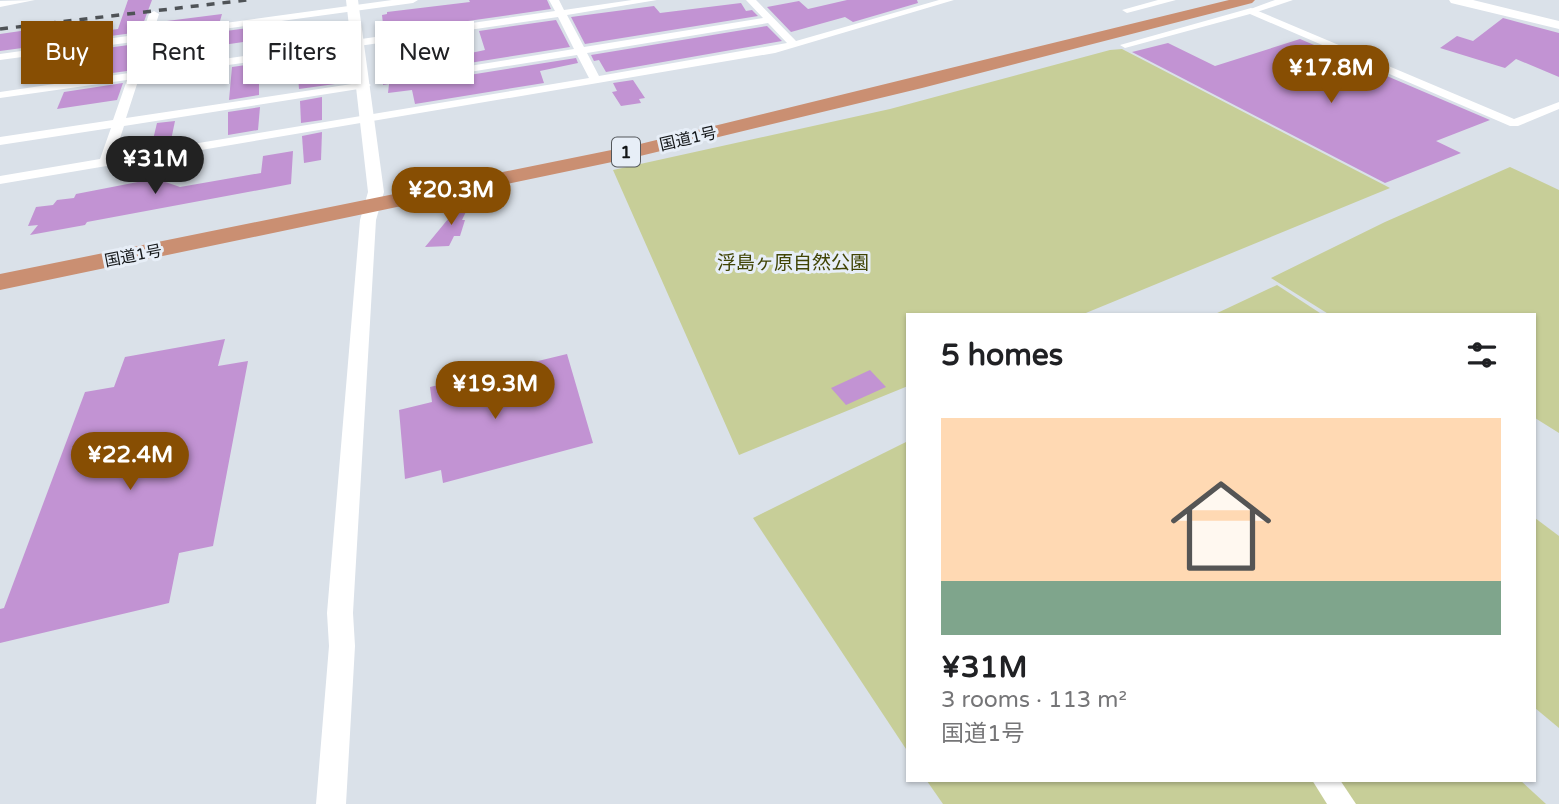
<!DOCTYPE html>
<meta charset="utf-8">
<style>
body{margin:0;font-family:"Varela Round","Noto Sans JP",sans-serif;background:#f6f6f6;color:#202124;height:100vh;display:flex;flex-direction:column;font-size:26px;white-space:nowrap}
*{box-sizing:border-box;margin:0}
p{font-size:23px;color:#757577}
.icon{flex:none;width:38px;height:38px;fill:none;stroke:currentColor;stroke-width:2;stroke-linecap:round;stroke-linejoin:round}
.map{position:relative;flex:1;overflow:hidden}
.sheet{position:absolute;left:906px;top:313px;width:630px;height:469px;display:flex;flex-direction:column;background:#fff;border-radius:0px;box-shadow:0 2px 5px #0004}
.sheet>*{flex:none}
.hud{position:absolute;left:21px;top:21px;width:665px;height:63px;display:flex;gap:14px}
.price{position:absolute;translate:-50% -60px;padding:0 16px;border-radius:24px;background:#874e03;color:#fff;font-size:23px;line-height:46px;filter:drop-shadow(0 2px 4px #0008)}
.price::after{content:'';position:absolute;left:50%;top:42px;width:21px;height:16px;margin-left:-10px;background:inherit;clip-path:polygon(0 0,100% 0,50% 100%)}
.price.on{background:#222;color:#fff}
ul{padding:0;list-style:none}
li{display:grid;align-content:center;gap:14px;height:371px;padding:0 35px}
li span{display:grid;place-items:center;height:217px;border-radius:0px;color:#555}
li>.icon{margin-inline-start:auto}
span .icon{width:126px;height:126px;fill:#fffc;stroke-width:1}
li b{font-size:30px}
h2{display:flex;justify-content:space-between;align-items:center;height:84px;padding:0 35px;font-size:30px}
.pill{padding:0 24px;border-radius:0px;background:#fff;box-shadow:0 2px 5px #0004;font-size:24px;line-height:63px}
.pill.on{background:#874e03;color:#fff}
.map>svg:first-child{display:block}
.green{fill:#c7ce98}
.building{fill:#c293d3}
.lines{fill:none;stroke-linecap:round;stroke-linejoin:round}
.minor{fill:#fff;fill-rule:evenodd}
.tertiary{fill:#fff;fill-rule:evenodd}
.secondary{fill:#fff;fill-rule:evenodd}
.trunk{fill:#ca8f72;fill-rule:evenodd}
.rail{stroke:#4f5357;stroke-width:3.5;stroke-dasharray:8 8;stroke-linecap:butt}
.labels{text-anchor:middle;stroke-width:6;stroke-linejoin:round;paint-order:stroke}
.far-street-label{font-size:16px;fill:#131618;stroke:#e7eef7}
.shield{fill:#e7eef7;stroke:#53575b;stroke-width:2}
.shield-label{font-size:18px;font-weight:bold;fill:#131618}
.park-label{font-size:19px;fill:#404405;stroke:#e7eef7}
</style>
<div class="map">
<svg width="1559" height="804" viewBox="0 0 1559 804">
<rect width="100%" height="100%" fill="#dae1e9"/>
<g class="green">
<polygon points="1122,49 1390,188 1081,315 908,315 908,386 739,455 613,170 890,109 1110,50"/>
<polygon points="1510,167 1559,190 1559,433 1535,418 1535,315 1330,315 1271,278 1385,222"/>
<polygon points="1277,285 1323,315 1213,315"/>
<polygon points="908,441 908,752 753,518"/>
<polygon points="1535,518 1559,536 1559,728 1535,708"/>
<polygon points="1520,780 1546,804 943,804 927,781"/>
</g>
<g class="building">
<polygon points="128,0 152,0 140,32 0,51 0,34 76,23 71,35 118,29"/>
<polygon points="469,0 547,0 551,9 384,33 382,15 387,14 387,12 470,2"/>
<polygon points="847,0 917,0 918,3 853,22 845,17 791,32 767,7 799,1 808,9"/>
<polygon points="741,3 746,11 752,10 758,16 585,44 571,17 654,6 660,13"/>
<polygon points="222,14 220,21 157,30 159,22"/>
<polygon points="1503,18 1559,33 1559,77 1516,59 1505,68 1440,48 1457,36 1473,41"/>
<polygon points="556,20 570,47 463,64 456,69 463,76 576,58 578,63 540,71 544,83 415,104 412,90 388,93 389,84 383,85 386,45 441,37 447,58 485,50 479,31"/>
<polygon points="767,26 782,41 606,72 599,60 594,61 591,55"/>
<polygon points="248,28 250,41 148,56 153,41"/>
<polygon points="1300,39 1490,120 1436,141 1461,153 1385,183 1132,52 1168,43 1215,66"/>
<polygon points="136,44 127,71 68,79 71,71 48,74 56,55"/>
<polygon points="330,53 335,84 299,89 298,76 309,75 307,56"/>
<polygon points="253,64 252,83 259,82 259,95 229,100 232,67"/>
<polygon points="633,80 645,98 639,99 641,103 621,106 612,92 617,91 613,83"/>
<polygon points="123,83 117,100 57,109 64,92"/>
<polygon points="322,97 322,120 301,123 300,101"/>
<polygon points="260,107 258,130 228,135 228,112"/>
<polygon points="175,121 170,145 151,148 157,123"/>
<polygon points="322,132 321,160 304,163 302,136"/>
<polygon points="293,151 291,184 87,222 85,225 30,235 38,225 28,226 36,207 53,205 57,200 74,198 76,194 143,181 145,175 180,187 261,173 263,156"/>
<polygon points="467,196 472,199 462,220 465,220 460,236 454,236 449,246 425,247"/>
<polygon points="225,339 218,366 248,361 213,546 179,553 169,603 0,643 0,609 4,608 85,392 114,387 125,357"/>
<polygon points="567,354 593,443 443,483 441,470 405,479 399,410 432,402 430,387"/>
<polygon points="870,370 886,387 846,405 831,388"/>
</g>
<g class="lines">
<g class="minor">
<polygon points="35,0 0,7 0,1"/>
<path d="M392,0H418L413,3L151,39L141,71L555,11L549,0H559L564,10L632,0H657L567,15L584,47L763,18L746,0H756L796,41L939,0H954L775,53L0,184V176L100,159L111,128L0,145V137L113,120L127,80L0,98V92L129,73L140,41L0,60V54L142,34L149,14L154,11L159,14L153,33ZM558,17L574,49L463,67L458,70L463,73L577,55L589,78L114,157L124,126L365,88L371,85L365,82L126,118L139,78ZM768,23L787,43L599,76L587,53Z"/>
<polygon points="1158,0 1176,0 1127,13 1122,10"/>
<polygon points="1251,8 1514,119 1559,102 1559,109 1518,126 1510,126 1250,14 1125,48 1120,45"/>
<polygon points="1312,780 1340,780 1356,804 1327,804"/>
</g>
<g class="tertiary">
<polygon points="346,0 358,0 384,192 376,220 353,613 355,646 346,804 316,804 329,646 327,613 360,220 368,192"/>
<polygon points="1275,0 1293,0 1251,14 1245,11"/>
</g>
<polygon class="secondary" points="1449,0 1473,0 1559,21 1559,29 1451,3"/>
<polygon class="trunk" points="1229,0 1255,0 1252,3 922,88 636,157 0,290 0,274 636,145"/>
<polyline class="rail" points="0,29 247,0"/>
</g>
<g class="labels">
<g class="far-street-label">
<text transform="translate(688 138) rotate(-13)" y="6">国道1号</text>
<text transform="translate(133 255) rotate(-11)" y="6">国道1号</text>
</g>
<rect class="shield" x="612" y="137.5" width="28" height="29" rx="5"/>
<g class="shield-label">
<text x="626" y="158">1</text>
</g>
<g class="park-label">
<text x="793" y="269">浮島ヶ原自然公園</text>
</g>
</g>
</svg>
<b class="price" style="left:1331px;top:105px">¥17.8M</b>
<b class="price on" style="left:155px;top:196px">¥31M</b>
<b class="price" style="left:451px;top:227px">¥20.3M</b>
<b class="price" style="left:495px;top:421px">¥19.3M</b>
<b class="price" style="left:130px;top:492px">¥22.4M</b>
<div class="hud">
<a class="pill on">Buy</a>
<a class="pill">Rent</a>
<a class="pill">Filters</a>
<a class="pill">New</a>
</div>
<section class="sheet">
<h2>5 homes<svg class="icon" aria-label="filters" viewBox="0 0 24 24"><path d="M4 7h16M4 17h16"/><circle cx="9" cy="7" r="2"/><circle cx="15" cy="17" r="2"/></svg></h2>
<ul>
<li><span style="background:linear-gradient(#ffd9b3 75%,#7fa58c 0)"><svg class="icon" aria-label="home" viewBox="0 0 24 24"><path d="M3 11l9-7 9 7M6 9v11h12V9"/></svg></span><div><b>¥31M</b><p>3 rooms · 113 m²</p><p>国道1号</p></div></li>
</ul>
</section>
</div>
